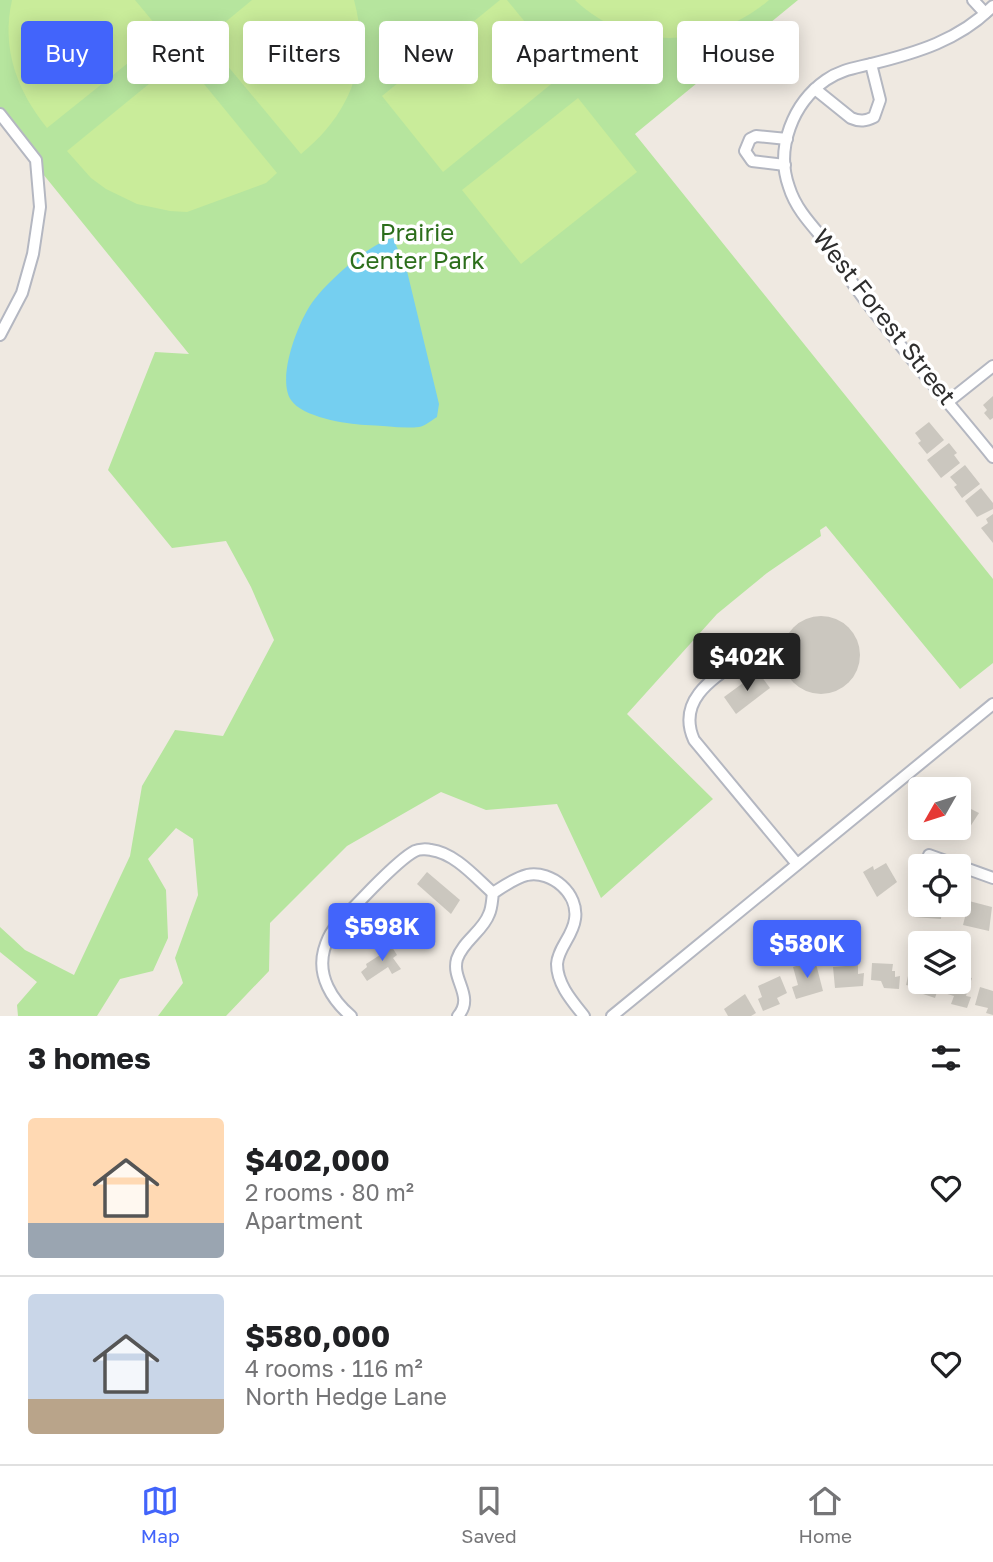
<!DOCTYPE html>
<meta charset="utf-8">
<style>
body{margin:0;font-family:"Golos Text",sans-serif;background:#f6f6f6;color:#202124;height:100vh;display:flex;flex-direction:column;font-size:26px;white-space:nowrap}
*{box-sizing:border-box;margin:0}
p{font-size:23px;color:#757577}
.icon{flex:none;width:38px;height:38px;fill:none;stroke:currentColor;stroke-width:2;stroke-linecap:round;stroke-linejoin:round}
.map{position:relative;height:1016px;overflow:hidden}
.panel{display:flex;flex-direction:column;background:#fff;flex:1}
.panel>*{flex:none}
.guide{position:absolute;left:21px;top:21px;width:952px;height:63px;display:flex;gap:14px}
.needle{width:46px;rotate:231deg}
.tools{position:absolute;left:908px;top:777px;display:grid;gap:14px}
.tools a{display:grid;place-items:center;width:63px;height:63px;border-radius:7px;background:#fff;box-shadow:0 4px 18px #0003;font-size:35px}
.price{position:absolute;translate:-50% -60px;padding:0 16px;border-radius:7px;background:#4264fb;color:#fff;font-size:23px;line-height:46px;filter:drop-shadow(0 2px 4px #0008)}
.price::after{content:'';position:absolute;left:50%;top:42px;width:21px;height:16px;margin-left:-10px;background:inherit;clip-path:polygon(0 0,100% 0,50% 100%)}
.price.on{background:#222;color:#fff}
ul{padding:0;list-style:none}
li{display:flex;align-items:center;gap:21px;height:175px;padding:0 28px}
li+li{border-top:2px solid #e0e0e0}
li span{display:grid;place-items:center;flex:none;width:196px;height:140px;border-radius:7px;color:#555}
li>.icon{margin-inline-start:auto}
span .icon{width:84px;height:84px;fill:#fffc;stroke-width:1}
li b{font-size:30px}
h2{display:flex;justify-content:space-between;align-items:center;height:84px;padding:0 28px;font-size:30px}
.chip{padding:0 24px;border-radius:7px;background:#fff;box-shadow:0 4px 18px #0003;font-size:24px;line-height:63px}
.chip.on{background:#4264fb;color:#fff}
.menu{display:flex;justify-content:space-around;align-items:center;height:98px;border-top:2px solid #e0e0e0;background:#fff;font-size:19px;color:#757577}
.menu a{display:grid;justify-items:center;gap:4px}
.menu .on{color:#4264fb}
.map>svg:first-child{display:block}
.green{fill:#b6e59e}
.pitch{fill:#c9ec9a}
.water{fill:#75cff0}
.building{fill:#cbc7bf}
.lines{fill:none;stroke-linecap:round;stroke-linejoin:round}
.minor-casing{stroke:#b4b7c1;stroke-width:14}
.minor{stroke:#fff;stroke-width:10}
.labels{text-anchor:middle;stroke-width:7;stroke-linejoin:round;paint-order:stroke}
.park-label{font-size:24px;fill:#2c6e1b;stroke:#fff}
.street-label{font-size:24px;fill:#2e2e2e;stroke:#fff}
</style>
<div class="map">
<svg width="993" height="1016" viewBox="0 0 993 1016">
<rect width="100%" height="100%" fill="#efe9e1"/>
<polygon class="green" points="0,0 798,0 635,134 993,579 993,663 960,689 826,526 820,530 821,536 767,573 717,614 627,714 713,799 601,898 557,804 486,810 441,792 347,846 270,923 269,971 226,1016 158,1016 183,983 175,958 198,895 193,839 176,828 148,859 166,890 168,938 153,971 120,979 97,1016 18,1016 17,1005 37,982 0,952 0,927 25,950 74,975 130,856 142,786 175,730 223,736 274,640 251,587 226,541 172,548 108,470 155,352 189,354 0,121"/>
<g class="pitch">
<path d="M12,0H135L160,30L158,39L47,128C17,91 1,48 12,0Z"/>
<path d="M252,0H354C371,62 350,114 301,154L211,46V34Z"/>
<polygon points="500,0 507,0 566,72 443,172 382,96"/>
<path d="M575,0H769C713,48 630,53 575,0Z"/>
<polygon points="177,61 186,62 277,173 266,183 187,212 170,211 137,204 106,189 91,178 67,151"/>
<polygon points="578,98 637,172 521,264 462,190"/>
</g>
<path class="water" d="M393,238L407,271L439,404L437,417C432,420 425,426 419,427C402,429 382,425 365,425C346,424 302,417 291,400C276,378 299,319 314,300C329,280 369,244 393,238Z"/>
<g class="building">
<polygon points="192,20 201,31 179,49 170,38"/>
<polygon points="993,396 993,418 990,420 984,413 987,410 983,405"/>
<polygon points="929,422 944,440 927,454 918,443 921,441 915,433"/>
<polygon points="949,443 957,453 954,455 960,463 941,478 927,460"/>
<polygon points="965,465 980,484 962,498 954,487 957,485 950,477"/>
<polygon points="981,488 993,503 993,509 977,517 965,501"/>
<polygon points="993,514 993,543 981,528 988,523 986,519"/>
<circle cx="821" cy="655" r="39"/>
<polygon points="758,672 770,688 736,714 724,697"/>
<polygon points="959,803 979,813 966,833 959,830"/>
<polygon points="886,863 897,882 877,897 863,872 873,866 874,870"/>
<polygon points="427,872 460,900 451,914 417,884"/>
<polygon points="915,893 920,893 920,905 942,905 941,919 913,917"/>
<polygon points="969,901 992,907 989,931 963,925"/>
<polygon points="384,944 386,946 390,944 397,955 393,958 401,969 392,974 388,967 367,981 361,972 367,967 366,964 380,955 377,949"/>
<polygon points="815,960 823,991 796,999 792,987 798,985 793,967"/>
<polygon points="872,963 893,964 892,971 895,971 895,977 900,976 899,989 884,988 881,981 871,980"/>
<polygon points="918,963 920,964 920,982 930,982 930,984 939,986 935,998 923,994 925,989 906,985 910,967 916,969"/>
<polygon points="858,965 858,974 864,973 863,986 835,988 833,967"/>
<polygon points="959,975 972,978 966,996 971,997 967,1008 951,1004 954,996 944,993 947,982 959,982"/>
<polygon points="780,976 787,993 777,998 780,1004 763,1011 758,999 762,997 758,986"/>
<polygon points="980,987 993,991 993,1015 986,1013 988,1008 975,1005"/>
<polygon points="745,994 756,1013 751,1016 728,1016 724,1009"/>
</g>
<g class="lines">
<defs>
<g id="minor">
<polyline points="973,0 985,13"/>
<path d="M993,6C960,40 916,53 871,64C855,68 840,70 826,80C793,103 775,148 789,187C797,213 818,231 834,252C842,264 848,277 856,288C898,346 948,401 993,457"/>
<path d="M815,89L851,118C860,122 866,121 874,117L880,100L871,64"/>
<polyline points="0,114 36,160 40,207 33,254 22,293 0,335"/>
<polyline points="785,165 752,161 745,151 750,139 756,136 787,139"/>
<polyline points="949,401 993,366"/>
<path d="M753,651C723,673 674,695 694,740L797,864"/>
<polyline points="929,855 993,878"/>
<path d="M351,1016C332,1000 317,976 324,950C326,943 329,935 333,930C348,913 397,860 415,851C419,849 427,849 431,850C455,853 476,878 493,893"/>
<path d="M458,1016C475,996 451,980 457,959C463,941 483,931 489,914C492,908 492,899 493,893C504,886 515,878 527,875C552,870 579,894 575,919C573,936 558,948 557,964C557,984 572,1001 584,1016"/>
<polyline points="612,1016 993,704"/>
</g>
</defs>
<use href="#minor" class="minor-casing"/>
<use href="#minor" class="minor"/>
</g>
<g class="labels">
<g class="park-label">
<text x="417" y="241">Prairie<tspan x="417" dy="28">Center Park</tspan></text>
</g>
<g class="street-label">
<text transform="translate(884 317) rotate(52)" y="8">West Forest Street</text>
</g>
</g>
</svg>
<div class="tools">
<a><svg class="needle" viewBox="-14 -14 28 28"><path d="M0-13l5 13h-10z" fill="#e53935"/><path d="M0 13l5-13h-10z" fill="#757577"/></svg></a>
<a><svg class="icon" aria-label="locate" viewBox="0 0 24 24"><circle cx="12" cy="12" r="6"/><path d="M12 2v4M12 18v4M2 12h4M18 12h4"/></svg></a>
<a><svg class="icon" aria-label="layers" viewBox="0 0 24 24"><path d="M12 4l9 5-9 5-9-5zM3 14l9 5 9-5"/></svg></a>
</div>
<b class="price on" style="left:747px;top:693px">$402K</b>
<b class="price" style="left:382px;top:963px">$598K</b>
<b class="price" style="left:807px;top:980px">$580K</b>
<div class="guide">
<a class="chip on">Buy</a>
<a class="chip">Rent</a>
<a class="chip">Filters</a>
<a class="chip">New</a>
<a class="chip">Apartment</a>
<a class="chip">House</a>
</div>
</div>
<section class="panel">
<h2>3 homes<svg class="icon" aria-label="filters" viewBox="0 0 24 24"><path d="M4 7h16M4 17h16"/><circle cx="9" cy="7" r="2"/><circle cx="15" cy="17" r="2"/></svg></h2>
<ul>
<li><span style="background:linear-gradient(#ffd9b3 75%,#9aa5b1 0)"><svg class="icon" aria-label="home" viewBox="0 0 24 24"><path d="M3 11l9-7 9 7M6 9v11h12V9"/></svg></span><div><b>$402,000</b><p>2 rooms · 80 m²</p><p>Apartment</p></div><svg class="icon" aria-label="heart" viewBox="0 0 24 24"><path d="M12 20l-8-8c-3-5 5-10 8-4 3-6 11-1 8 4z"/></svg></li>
<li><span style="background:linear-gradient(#c9d6e8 75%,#b9a48a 0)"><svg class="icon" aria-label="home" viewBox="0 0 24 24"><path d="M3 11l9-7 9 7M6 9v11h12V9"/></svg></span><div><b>$580,000</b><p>4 rooms · 116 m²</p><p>North Hedge Lane</p></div><svg class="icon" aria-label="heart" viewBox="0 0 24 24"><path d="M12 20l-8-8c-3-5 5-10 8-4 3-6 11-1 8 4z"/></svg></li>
</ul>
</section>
<nav class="menu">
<a class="on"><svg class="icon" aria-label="map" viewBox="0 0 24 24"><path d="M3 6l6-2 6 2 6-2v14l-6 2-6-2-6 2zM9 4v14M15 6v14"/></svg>Map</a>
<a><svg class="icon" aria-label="saved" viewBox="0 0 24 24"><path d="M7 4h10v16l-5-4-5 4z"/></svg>Saved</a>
<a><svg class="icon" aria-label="home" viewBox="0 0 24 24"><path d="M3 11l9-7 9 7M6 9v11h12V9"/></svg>Home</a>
</nav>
